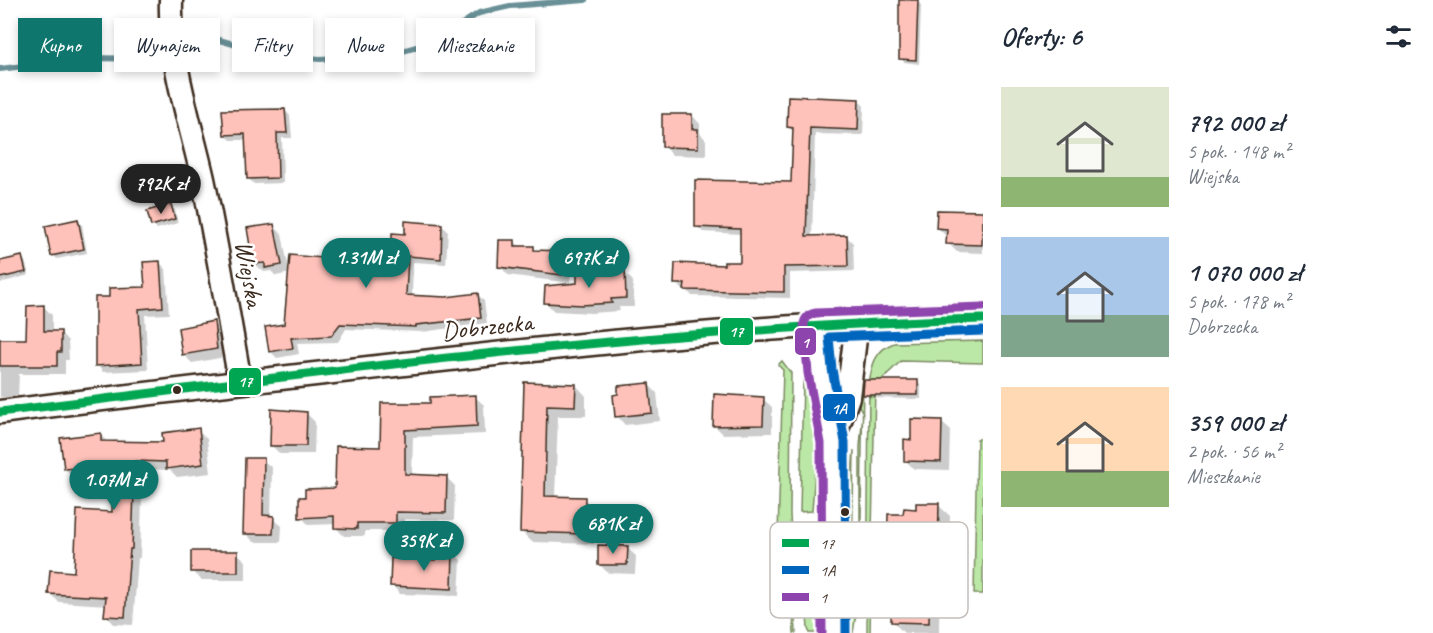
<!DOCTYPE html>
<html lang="pl">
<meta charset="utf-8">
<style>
body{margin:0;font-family:Caveat,sans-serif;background:#f2f2f3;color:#1f2937;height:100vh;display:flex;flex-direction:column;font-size:22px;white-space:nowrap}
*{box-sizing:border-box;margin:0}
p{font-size:20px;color:#747a83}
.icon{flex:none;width:33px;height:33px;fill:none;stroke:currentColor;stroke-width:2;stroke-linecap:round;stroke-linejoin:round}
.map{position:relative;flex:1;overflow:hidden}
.details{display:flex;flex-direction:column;background:#fff;width:450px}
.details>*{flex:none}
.banner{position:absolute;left:18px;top:18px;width:570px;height:54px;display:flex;gap:12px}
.price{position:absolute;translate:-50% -51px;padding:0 14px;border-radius:21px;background:#0f766e;color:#fff;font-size:20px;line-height:39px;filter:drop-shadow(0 2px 3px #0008)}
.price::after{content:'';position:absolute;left:50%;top:36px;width:18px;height:14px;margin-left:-9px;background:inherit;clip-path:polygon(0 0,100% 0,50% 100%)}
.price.on{background:#222;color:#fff}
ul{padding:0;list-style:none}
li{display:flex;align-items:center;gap:18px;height:150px;padding:0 18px}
li span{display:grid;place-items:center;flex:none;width:168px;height:120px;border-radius:0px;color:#555}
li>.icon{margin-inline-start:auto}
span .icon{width:72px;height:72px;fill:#fffc;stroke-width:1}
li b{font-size:26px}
h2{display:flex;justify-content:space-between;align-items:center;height:72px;padding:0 18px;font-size:26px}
.tag{padding:0 21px;border-radius:0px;background:#fff;box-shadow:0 3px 9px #0003;font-size:21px;line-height:54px}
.tag.on{background:#0f766e;color:#fff}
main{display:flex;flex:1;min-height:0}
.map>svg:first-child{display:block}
.green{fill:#bbe8a6;stroke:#7b8962;stroke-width:1.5}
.shadow{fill:#0003}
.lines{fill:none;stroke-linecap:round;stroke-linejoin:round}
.stream{stroke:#699097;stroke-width:6}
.building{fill:#fec2ba;stroke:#3b2a1e;stroke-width:1.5}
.minor-casing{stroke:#3b2a1e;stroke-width:27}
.minor{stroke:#fff;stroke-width:22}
.bus-1-casing{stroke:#fff;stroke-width:14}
.bus-2-casing{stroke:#fff;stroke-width:14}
.bus-3-casing{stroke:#fff;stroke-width:14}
.bus-1{stroke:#00a651;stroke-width:9}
.bus-2{stroke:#0065bd;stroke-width:9}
.bus-3{stroke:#8e44ad;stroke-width:9}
.bus-dot{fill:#3b2a1e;stroke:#fff;stroke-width:2}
.labels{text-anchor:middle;stroke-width:5;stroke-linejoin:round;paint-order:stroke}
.street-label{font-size:26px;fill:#3b2a1e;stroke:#fff}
.key{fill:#fff;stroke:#c4bfbc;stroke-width:1.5}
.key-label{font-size:16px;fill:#3b2a1e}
.line-badge{stroke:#fff;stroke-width:2}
.badge-label{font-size:16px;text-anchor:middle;font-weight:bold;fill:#fff}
</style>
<main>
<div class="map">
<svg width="983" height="633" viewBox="0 0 983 633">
<rect width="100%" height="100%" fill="#fff"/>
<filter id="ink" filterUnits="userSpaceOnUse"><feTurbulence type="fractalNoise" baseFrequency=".0167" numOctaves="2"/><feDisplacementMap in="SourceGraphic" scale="12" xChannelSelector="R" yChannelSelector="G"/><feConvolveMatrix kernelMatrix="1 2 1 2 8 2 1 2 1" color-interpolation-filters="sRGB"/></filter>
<g filter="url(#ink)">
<g class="green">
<path d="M983,341V363L901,361L875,386L870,633H867L869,383C872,365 875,350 894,343Z"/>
<polygon points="782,361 791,373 790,514 796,633 794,633 792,594 779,594 777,567 783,370 778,365"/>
<polygon points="813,378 817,439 812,511 800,512 803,379"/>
<polygon points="863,380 860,585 860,446 863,413 859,406"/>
<polygon points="977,439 983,439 983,594 974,594"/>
<polygon points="854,450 852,574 858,601 853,633 846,633 851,484"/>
<polygon points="804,574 815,574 823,633 810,633 808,629"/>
</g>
<g class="shadow">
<polygon points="901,0 917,1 921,5 919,64 904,62 900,58"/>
<polygon points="858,100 864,106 863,135 815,134 812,237 846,236 853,243 854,271 790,273 790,298 692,296 686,289 682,289 676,283 725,266 742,264 742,234 703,232 696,226 792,184 794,132 789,127"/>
<polygon points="285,110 290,116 292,138 282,138 283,183 254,184 248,178 247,140 231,140 225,135"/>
<polygon points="692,115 700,124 700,133 706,140 706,156 672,155 663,146"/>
<polygon points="171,206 175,210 178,223 157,229 153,225"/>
<polygon points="982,213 983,253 957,252 948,243 947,237 938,228"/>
<polygon points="77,221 82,225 87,253 57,259 53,255"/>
<polygon points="273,225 282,234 289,271 335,261 349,254 393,244 406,235 441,225 448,231 446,264 413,262 412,297 446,298 478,295 484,301 487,323 422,332 346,329 338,342 297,343 299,354 277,358 271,352 285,325 290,273 276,276 271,271 264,272 255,264"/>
<polygon points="515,242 520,247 533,248 537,251 562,252 571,261 570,283 508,275 500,266"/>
<polygon points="21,257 25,261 29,275 0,283 0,263"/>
<polygon points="159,262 166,269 169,314 145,315 148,370 103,372 97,365 111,298 147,289"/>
<polygon points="624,272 633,281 634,307 619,307 620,311 592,313 554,311 546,303 578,284"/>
<polygon points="44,307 52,315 52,332 60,332 68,341 69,360 65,360 65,374 19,374 18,397 0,397 0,340 27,340"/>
<polygon points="213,323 222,332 225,357 192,363 183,354"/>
<polygon points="917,381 921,385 921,399 869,398 865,394"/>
<polygon points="526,383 576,385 586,396 586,416 558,416 555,498 584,499 595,509 594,544 532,542 521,531"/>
<polygon points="648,384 657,393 660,421 625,425 617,416"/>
<polygon points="475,397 484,405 485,434 413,437 412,476 446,477 455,486 454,520 404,519 404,531 365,531 365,536 344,536 336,528 336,524 309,525 301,517 336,489 432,405"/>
<polygon points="763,399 772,407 772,433 723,434 714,425"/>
<polygon points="306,413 315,422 314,454 280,454 271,445"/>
<polygon points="941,422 950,430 949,470 914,469 906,461 912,441"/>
<polygon points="198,430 207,439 211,473 177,477 170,470 143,469 140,558 138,558 133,625 114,624 106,615 107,605 59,602 50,594 76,573 113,514 114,483 89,486 80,477 74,477 65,469 100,435 108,442 165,443"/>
<polygon points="263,460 272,468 271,517 282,526 281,542 254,542 245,533"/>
<polygon points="938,505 950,516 948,569 940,569 939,633 904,633 893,622 894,562 889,557 905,516 917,510"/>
<polygon points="627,548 636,556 635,574 608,573 599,564"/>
<polygon points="452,552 461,560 459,596 400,594 392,585"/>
<polygon points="237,553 246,561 246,580 201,580 192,571"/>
</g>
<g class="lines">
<g class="stream">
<polyline points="196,42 209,37 271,55 320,59 392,54 434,42 479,13 510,6 585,0"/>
<polyline points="0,69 87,58 155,59"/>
</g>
</g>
<g class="building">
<polygon points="899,0 918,0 916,60 899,59"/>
<polygon points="788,96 859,99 858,130 810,128 806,236 847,235 848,266 784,267 784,292 684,290 685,284 674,284 675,263 724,265 724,262 740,262 740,229 695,227 695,180 791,182 793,128 787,127"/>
<polygon points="285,109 287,133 277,133 278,178 247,179 245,134 224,135 222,110"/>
<polygon points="662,114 692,114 692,129 698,129 698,148 662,147"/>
<polygon points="171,204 175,219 151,226 147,211"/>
<polygon points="937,210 983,211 982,245 946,244 947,229 936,228"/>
<polygon points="78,219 84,249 51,256 45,226"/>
<polygon points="405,221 442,224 441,259 408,256 406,295 446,297 478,293 481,318 416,325 416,327 340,324 331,336 291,338 293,348 269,352 265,327 284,324 290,255 334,259 334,252 347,252 348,240 392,243 392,233 405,234"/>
<polygon points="274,224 282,265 265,268 265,263 253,264 247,228"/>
<polygon points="499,240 515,240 515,246 534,246 534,250 563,251 562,275 498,267"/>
<polygon points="22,256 26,272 0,278 0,261"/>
<polygon points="160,261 163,307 139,309 142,363 95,366 95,297 109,297 109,288 145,287 143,262"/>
<polygon points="625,270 626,298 611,299 612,303 582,305 544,303 545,286 577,283 577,273"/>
<polygon points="44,305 44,331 61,331 61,352 57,352 57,366 0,366 0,339 26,339 27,306"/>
<polygon points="214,321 217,349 182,355 178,328"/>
<polygon points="864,380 918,380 918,395 863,395"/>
<polygon points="524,382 576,384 575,406 547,405 545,496 585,497 584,534 520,532"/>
<polygon points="649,383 652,413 615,417 613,395 618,394 618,386"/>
<polygon points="714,394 764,397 763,425 713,426"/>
<polygon points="476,395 477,426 405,430 405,474 447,476 446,513 396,512 396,523 357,523 357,529 334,528 334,516 299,518 299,497 305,497 305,489 335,488 336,446 380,447 381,403 430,403 430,397"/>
<polygon points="271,409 307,412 306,446 270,446"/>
<polygon points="911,419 942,420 941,462 904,461 904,439 911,440"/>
<polygon points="199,428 203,464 166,469 166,462 135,461 132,549 130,549 125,617 104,616 106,597 48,594 50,570 74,572 77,510 112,512 113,474 79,478 78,468 64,469 60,438 101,433 101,441 163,442 162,433"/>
<polygon points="245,458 264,458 263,515 274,516 273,534 243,534"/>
<polygon points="916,503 939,503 938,559 930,558 929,623 891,622 892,558 887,558 888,514 903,514 904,508 916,509"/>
<polygon points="598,545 628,546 627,565 598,565"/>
<polygon points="435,549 453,550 452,589 390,586 391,558 435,560"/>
<rect x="191" y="551" width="47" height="21"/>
</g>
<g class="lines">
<defs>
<g id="minor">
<path d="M171,0C169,61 190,121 203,179C217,246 228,314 240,382"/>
<polyline points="816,325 820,371 833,442 835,553 834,633"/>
<path d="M0,412C156,392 312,374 468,357C640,338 811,322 983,319"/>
<polyline points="833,441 848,397 857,322"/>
</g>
</defs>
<use href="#minor" class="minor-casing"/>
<use href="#minor" class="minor"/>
<defs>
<path id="bus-1" d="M0,412C326,371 654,328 983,319"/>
<polyline id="bus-2" points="846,633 845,442 832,369 829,337 983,331"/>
<path id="bus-3" d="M822,633L821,443L808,373L804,326C804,319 808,314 816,313L983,307"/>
</defs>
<use href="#bus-1" class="bus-1-casing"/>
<use href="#bus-2" class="bus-2-casing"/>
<use href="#bus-3" class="bus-3-casing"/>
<use href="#bus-1" class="bus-1"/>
<use href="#bus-2" class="bus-2"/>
<use href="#bus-3" class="bus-3"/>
</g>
</g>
<g class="bus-dot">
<circle cx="177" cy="390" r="5"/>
<circle cx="845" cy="512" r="5"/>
</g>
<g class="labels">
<g class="street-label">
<text transform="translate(250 274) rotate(80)" y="9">Wiejska</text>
<text transform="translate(487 326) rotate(-6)" y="9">Dobrzecka</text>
</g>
</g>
<rect x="770" y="522" width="198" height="96" rx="9" class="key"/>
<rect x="782" y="539" width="27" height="8" fill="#00a651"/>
<rect x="782" y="566" width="27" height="8" fill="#0065bd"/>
<rect x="782" y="593" width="27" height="8" fill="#8e44ad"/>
<g class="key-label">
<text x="820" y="549">17</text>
<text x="820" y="576">1A</text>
<text x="820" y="603">1</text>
</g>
<g class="line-badge">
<rect x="719" y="317" width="35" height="29" rx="6" fill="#00a651"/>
<rect x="794" y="327" width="23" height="29" rx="6" fill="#8e44ad"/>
<rect x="228" y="367" width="34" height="29" rx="6" fill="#00a651"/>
<rect x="822" y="393" width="34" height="29" rx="6" fill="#0065bd"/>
</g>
<g class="badge-label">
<text x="736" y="337">17</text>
<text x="805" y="348">1</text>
<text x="245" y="387">17</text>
<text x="839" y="414">1A</text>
</g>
</svg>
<b class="price on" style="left:161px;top:215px">792K zł</b>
<b class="price" style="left:366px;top:289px">1.31M zł</b>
<b class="price" style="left:589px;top:289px">697K zł</b>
<b class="price" style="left:114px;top:511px">1.07M zł</b>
<b class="price" style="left:613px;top:555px">681K zł</b>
<b class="price" style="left:424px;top:572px">359K zł</b>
<div class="banner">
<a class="tag on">Kupno</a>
<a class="tag">Wynajem</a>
<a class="tag">Filtry</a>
<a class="tag">Nowe</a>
<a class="tag">Mieszkanie</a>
</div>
</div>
<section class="details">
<h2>Oferty: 6<svg class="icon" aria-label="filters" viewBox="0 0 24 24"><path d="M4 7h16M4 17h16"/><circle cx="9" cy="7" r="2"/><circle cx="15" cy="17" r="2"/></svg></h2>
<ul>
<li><span style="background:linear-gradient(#dfe7d0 75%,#8fb573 0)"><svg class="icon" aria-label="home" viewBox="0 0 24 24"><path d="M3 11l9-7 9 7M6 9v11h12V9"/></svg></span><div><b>792 000 zł</b><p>5 pok. · 148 m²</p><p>Wiejska</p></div></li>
<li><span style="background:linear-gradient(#a9c7e8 65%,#7fa58c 0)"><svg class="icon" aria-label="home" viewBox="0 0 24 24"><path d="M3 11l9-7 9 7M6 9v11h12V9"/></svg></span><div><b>1 070 000 zł</b><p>5 pok. · 178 m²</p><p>Dobrzecka</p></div></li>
<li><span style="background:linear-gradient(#ffd9b3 70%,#8fb573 0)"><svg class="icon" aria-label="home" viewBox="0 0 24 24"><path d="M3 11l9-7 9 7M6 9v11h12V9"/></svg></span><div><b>359 000 zł</b><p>2 pok. · 56 m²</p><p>Mieszkanie</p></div></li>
</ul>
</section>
</main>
